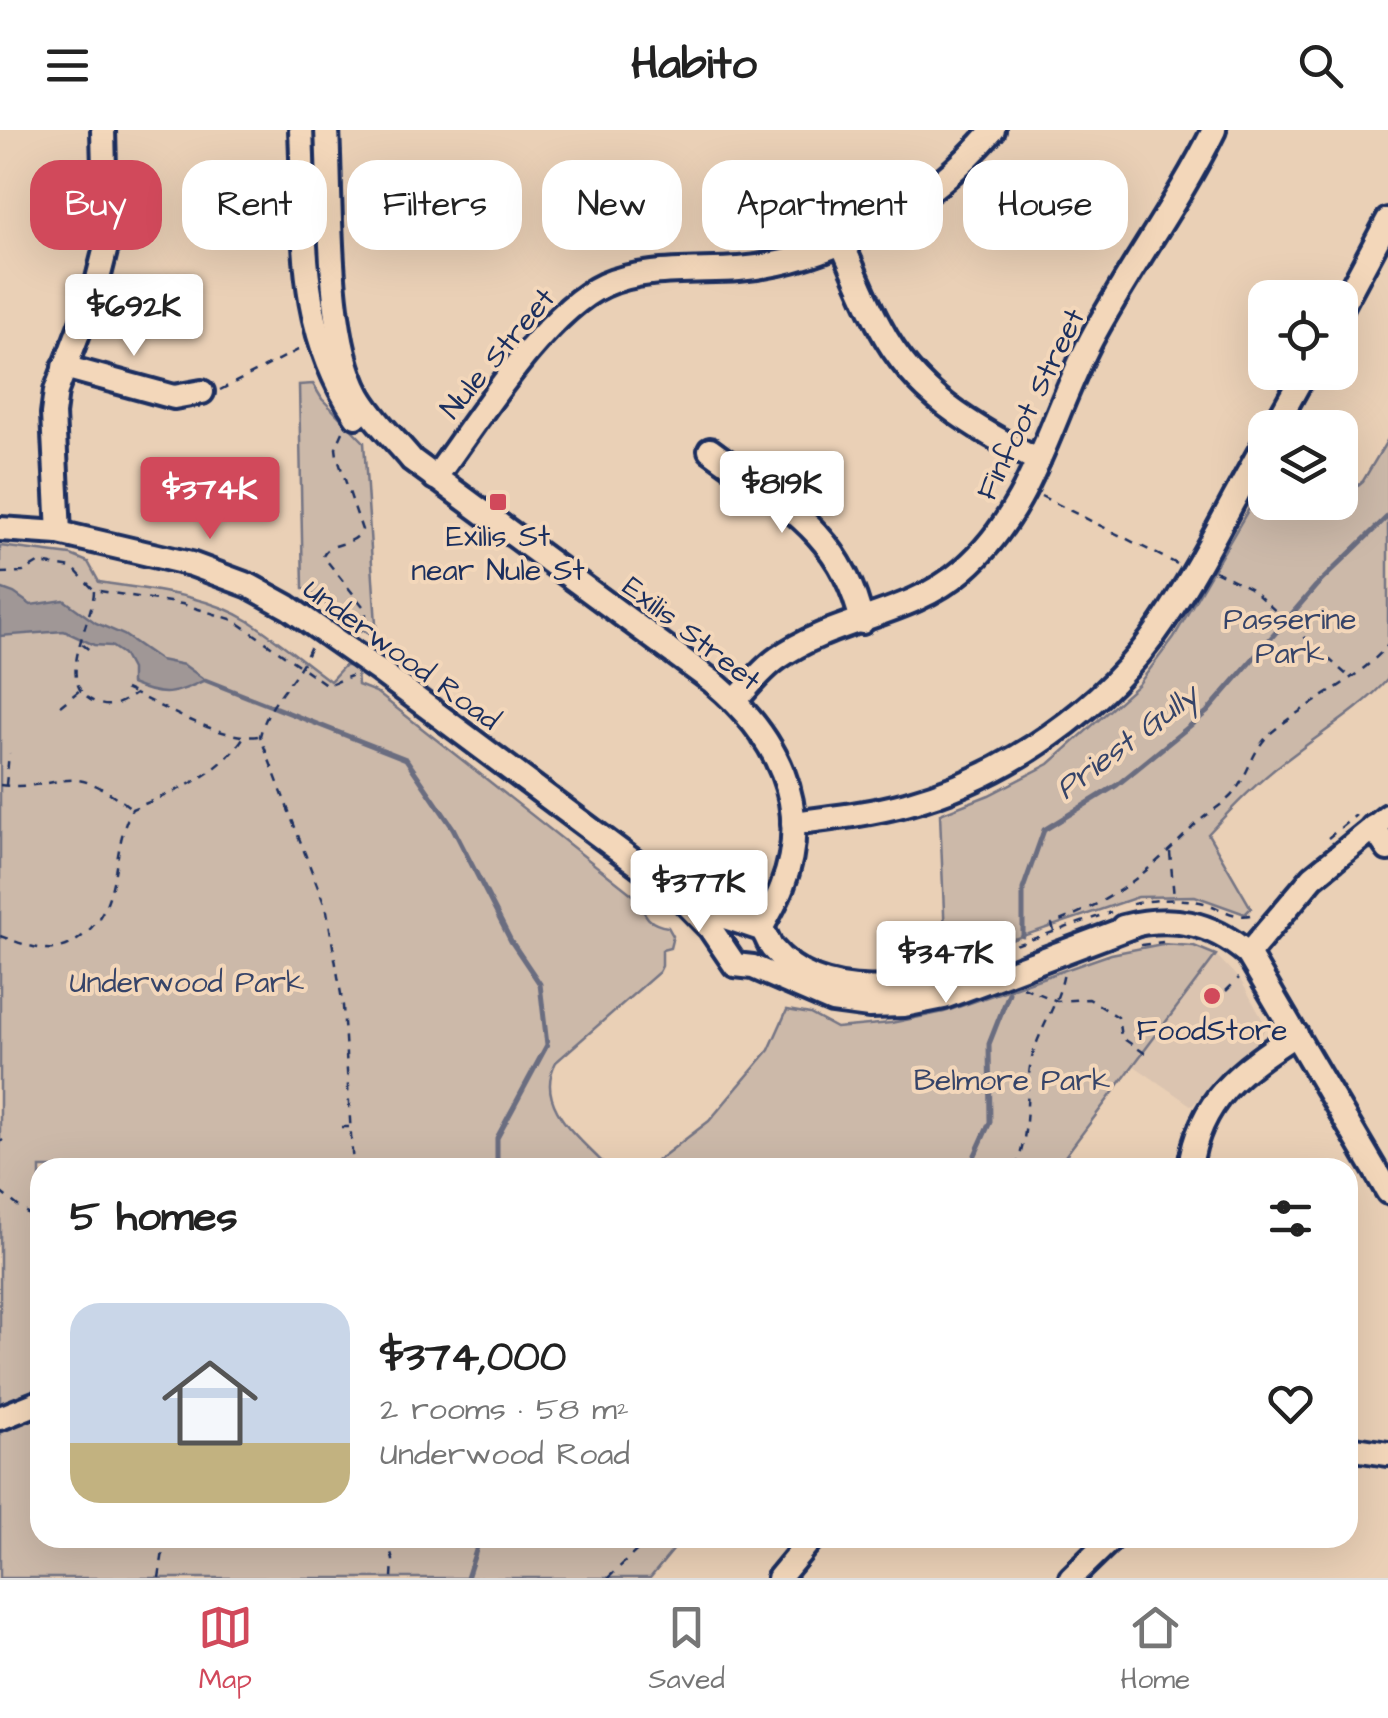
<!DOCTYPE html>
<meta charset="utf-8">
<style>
body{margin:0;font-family:"Architects Daughter",sans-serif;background:#f6f6f6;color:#222;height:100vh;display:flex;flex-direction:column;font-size:38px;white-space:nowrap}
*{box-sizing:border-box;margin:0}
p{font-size:32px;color:#767676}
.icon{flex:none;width:55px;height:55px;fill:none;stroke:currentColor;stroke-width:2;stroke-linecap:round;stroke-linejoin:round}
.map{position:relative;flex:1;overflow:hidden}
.drawer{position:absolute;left:30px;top:1028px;width:1328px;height:390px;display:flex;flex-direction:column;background:#fff;border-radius:30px;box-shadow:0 10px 40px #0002}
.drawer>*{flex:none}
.hud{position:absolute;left:30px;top:30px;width:1330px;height:90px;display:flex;gap:20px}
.buttons{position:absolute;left:1248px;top:150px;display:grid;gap:20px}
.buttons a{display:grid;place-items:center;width:110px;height:110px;border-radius:20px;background:#fff;box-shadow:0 10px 40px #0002;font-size:50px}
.price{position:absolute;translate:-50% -85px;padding:0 22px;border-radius:10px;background:#fff;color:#222;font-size:32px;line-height:65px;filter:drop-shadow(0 2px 5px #0008)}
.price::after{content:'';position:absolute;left:50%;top:60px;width:30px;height:22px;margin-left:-15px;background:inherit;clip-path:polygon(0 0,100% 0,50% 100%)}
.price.current{background:#d1495b;color:#fff}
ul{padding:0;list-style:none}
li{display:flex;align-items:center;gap:30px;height:250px;padding:0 40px}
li+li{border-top:2px solid #e0e0e0}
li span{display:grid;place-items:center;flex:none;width:280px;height:200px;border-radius:30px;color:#555}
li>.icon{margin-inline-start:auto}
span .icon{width:120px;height:120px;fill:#fffc;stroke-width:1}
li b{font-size:42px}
h2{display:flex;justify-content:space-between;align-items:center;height:120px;padding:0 40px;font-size:42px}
.pill{padding:0 35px;border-radius:30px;background:#fff;box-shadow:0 10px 40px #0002;font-size:35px;line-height:90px}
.pill.current{background:#d1495b;color:#fff}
header{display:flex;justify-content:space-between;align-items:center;height:130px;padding:0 40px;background:#fff;font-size:45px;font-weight:700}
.menu{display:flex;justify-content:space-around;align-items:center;height:140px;border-top:2px solid #e0e0e0;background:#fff;font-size:28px;color:#767676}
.menu a{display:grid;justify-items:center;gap:5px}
.menu .current{color:#d1495b}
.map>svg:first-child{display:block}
.built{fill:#dbc4b0}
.green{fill:#ccb9a9;stroke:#747484;stroke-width:2.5}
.water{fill:#a09796;stroke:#6b6d80;stroke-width:2.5}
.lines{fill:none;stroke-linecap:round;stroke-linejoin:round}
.stream{stroke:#6b6d80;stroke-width:5}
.minor-casing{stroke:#1b2f5e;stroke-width:30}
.path{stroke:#1b2f5e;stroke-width:2.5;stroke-dasharray:8 8;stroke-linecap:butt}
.minor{stroke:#f3d7ba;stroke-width:22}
.poi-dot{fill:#d1495b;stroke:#f3d7ba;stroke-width:4}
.labels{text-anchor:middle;stroke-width:8;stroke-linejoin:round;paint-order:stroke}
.street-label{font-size:30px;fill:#1b2f5e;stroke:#f3d7ba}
.poi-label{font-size:30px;fill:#1b2f5e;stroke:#f3d7ba}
.park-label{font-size:30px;fill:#364469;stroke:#f3d7ba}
.water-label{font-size:32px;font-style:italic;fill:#364469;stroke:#f3d7ba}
</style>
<header><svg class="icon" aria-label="menu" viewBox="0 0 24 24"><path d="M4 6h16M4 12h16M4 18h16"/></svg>Habito<svg class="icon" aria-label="search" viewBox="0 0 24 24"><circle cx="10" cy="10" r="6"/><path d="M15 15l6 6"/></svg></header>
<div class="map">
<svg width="1388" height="1448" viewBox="0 0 1388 1448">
<rect width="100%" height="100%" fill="#ead0b6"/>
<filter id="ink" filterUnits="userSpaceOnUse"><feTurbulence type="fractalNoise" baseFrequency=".01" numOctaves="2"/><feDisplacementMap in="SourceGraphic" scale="20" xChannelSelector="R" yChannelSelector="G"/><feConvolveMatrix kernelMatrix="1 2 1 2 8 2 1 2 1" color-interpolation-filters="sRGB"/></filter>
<g filter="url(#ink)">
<polygon class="built" points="1216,825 1241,851 1264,892 1265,899 1261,906 1192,976 1133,935"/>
<g class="green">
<polygon points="313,254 322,269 364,312 377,510 303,458 299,255"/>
<path d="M1388,309V549C1360,580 1322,602 1289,628C1259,650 1233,677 1208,704L1251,778L1245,784L1195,766L1138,767L946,832L940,684L989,665L1049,634L1138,555L1174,507L1265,351V372H1340V363L1346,365L1363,351Z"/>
<path d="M0,416L71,425L88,432L99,452C148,460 206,464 249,491C277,509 303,531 330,551L344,536H351L357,541L358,555L376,562L637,768C645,786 648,794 668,797L673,806L670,818L662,820V836L659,842L556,932C533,975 580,1008 607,1037L40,1038V1408H683L650,1448H0Z"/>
<polygon points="1162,814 1194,816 1216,825 1057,1037 649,1037 709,991 769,920 787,880 810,884 836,898 891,893 944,882 1111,824"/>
</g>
<path class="water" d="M0,458L14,463L31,475L64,470L96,493L124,505L160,530L184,535L205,550C173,565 164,568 131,554V539L123,524L111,516L94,515L64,501L0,506Z"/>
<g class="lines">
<g class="stream">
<polyline points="205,550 406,629 453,698 511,811 540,854 547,915 497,1008 497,1038"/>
<polyline points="1023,806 1023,759 1044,700 1117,655 1207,582 1316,456 1388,386"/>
<polyline points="969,1038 990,992 989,914 1009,863"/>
<polyline points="467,1448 480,1408"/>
</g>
<defs>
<g id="minor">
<path d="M301,0C306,103 296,196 356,286"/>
<path d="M327,0C331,70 326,206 359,265C373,290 395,309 412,330L713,552C775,604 814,675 782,757C777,771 768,785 761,799"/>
<path d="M841,112C854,140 865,170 880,197C916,266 973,296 1038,331"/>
<polyline points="1340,180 1388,90"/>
<polyline points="64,237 174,267 202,262"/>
<polyline points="1274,298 1305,242"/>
<path d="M710,320C779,372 842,401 862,492"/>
<path d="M435,348C476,293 543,183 604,155C644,137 696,142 739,139C837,131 931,73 993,0"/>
<polyline points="0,399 59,403 191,434 250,456 288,477 378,540 676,763 710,798 735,835 753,837 832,871 869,876 904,875 944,867 1138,794"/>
<polyline points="59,403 53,284 56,261 97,153 106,117 103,0"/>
<path d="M735,571C749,556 762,539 778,528C834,488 910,486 963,440C1033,380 1050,288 1091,210C1129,138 1178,73 1214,0"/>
<path d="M793,693C831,688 869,684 906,674C1006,647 1105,579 1163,492C1201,435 1231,373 1265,313"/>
<polyline points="1373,697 1388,719"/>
<path d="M695,773L719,785L761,799C767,805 768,813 772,818C826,882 924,856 991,835"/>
<path d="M1123,797C1171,785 1210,791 1248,824L1388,1062"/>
<polyline points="1248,824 1313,747 1388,686"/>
<path d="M1190,1038C1199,969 1242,939 1296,904"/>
<polyline points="0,1288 40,1272"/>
<polyline points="1348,1318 1388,1324"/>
<polyline points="779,1448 812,1408"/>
<polyline points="1071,1448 1112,1408"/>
</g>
</defs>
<use href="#minor" class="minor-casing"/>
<g class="path">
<polyline points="1340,215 1352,195"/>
<polyline points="220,260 302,218"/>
<path d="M343,302L336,318L337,326L362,400C353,418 331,410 323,426L363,476L366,484L360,502"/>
<polyline points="1041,366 1177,434"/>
<polyline points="1215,441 1250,458 1349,547"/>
<polyline points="0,443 23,442 38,433 73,438 94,460 182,474 234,490 327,555 351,546"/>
<path d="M94,461C93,492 51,555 97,573C112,579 123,572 135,564C166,579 225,611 258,606"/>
<polyline points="82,514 92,522"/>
<path d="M310,518C297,551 268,571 260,606L327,781L343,876L353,1038"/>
<polyline points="125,559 134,563"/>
<polyline points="60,576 80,560"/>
<path d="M0,655C67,662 65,627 131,678"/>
<polyline points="6,655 9,623"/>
<polyline points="1328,708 1356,685"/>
<polyline points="1170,722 1174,768"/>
<path d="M1133,774C1154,769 1179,768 1200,772C1220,776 1235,792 1256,783"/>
<path d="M1054,801L1052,794C1116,770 1148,742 1195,695C1206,684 1220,677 1231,666C1249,646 1251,620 1272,602C1309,571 1356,552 1388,515"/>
<path d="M0,806C35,818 57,830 87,802C123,768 110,721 132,679C174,662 217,647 243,608"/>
<polyline points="1141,815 1163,812"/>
<polyline points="1001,820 1111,782"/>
<polyline points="1023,857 1057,871 1089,869 1118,887 1121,907 1146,924"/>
<polyline points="1226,861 1239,848"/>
<polyline points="341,997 350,997"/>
<polyline points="0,1012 3,1010"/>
<path d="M1015,1038C1030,1007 1025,970 1030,937C1035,904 1059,876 1064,842"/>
<polyline points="0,1062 40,1093"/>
<polyline points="387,1408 393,1430 392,1448"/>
<polyline points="159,1448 165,1408"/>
<polyline points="608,1448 650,1408"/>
</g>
<use href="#minor" class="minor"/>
</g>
</g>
<g class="poi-dot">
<rect x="488" y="362" width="20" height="20" rx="5"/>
<circle cx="1212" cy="866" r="10"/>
</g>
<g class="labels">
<g class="street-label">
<text transform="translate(497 223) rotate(-50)" y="10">Nule Street</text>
<text transform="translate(1030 274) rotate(-64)" y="10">Finfoot Street</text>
<text transform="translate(692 503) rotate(38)" y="10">Exilis Street</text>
<text transform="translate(402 524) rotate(36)" y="10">Underwood Road</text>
</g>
<g class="poi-label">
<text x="498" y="416">Exilis St<tspan x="498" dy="34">near Nule St</tspan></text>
<text x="1212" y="910">FoodStore</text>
</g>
<g class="park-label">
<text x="1290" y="499">Passerine<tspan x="1290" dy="34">Park</tspan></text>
<text x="187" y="862">Underwood Park</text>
<text x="1012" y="960">Belmore Park</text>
</g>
<g class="water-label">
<text transform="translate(1126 611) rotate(-37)" y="11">Priest Gully</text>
</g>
</g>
</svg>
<div class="buttons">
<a><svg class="icon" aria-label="locate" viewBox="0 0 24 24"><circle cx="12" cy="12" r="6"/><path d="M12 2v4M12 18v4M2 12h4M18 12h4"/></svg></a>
<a><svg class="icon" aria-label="layers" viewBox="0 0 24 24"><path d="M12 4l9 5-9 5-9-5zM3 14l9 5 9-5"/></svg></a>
</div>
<b class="price" style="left:134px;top:229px">$692K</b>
<b class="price" style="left:782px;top:406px">$819K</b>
<b class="price current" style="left:210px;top:412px">$374K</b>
<b class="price" style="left:699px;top:805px">$377K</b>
<b class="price" style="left:946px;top:876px">$347K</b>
<div class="hud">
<a class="pill current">Buy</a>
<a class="pill">Rent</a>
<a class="pill">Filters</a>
<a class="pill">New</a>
<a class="pill">Apartment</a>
<a class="pill">House</a>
</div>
<section class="drawer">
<h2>5 homes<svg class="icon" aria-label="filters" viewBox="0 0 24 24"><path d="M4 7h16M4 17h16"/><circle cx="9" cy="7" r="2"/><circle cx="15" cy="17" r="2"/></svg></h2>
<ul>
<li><span style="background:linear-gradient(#c9d6e8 70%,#c2b280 0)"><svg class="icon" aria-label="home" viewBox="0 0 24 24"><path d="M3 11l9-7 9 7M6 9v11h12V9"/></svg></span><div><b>$374,000</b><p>2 rooms · 58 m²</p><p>Underwood Road</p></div><svg class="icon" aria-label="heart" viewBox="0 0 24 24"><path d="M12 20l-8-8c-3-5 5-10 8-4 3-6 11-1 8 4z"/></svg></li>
</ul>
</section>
</div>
<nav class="menu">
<a class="current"><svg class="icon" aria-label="map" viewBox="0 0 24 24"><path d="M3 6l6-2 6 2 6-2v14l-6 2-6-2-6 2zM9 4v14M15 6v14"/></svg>Map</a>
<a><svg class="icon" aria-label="saved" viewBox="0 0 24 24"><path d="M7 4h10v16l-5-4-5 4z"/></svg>Saved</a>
<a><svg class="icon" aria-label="home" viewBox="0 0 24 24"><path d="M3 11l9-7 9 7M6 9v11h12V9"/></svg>Home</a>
</nav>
